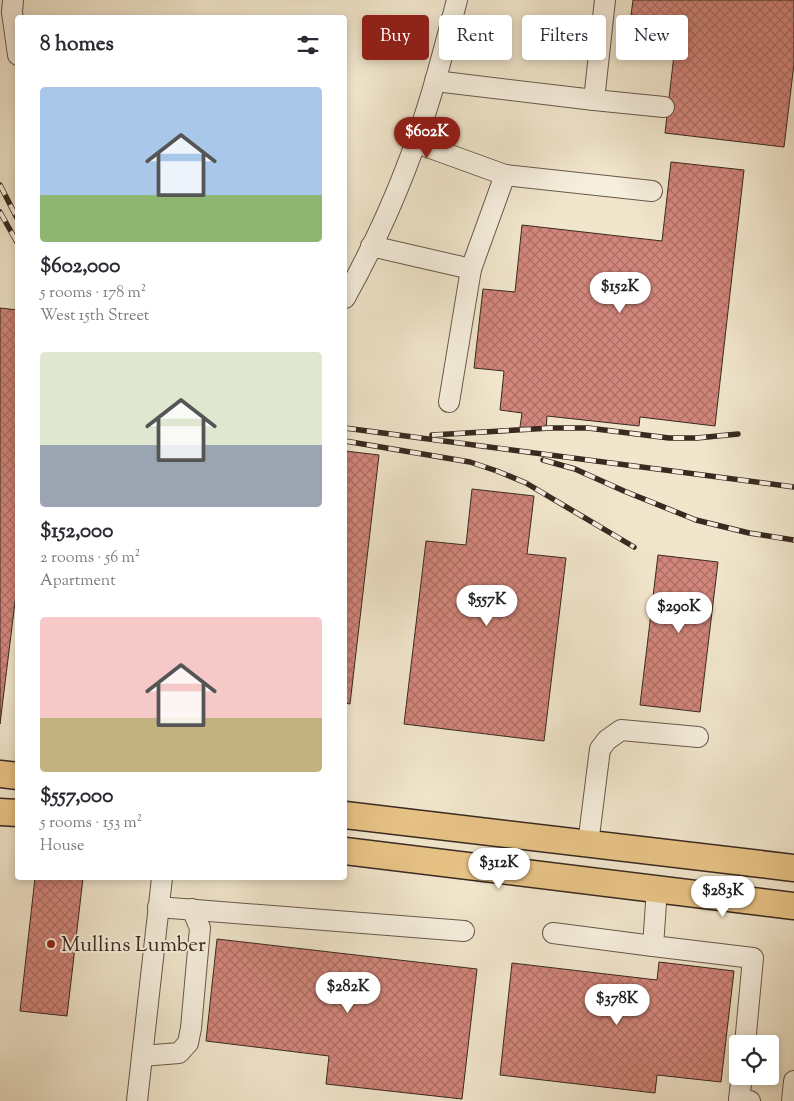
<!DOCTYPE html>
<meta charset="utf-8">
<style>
body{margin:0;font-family:"Sorts Mill Goudy",serif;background:#f7f7f7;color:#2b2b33;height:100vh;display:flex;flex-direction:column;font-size:19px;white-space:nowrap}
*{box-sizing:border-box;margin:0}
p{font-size:16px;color:#7c7c81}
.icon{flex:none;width:28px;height:28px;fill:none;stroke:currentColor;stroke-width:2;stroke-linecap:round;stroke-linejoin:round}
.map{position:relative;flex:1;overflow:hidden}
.drawer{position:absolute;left:15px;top:15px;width:332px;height:865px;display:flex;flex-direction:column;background:#fff;border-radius:5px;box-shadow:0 2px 8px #0003}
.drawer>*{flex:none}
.hud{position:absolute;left:362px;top:15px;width:356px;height:45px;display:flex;gap:10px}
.fabs{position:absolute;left:729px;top:1035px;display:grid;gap:10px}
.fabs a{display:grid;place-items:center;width:50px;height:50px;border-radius:5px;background:#fff;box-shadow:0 2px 8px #0003;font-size:25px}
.price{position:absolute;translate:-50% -42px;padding:0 11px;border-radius:18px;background:#fff;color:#222;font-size:16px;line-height:32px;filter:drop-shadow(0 1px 2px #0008)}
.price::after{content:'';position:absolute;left:50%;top:30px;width:15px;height:11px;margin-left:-8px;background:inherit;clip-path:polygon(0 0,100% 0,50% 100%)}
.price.current{background:#8f2418;color:#fff}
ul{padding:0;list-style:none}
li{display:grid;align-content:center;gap:10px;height:265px;padding:0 25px}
li span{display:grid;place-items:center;height:155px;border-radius:5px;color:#555}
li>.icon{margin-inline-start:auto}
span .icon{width:90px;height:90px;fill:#fffc;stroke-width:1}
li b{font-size:21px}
h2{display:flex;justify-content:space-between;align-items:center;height:60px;padding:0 25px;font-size:21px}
.chip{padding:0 18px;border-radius:5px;background:#fff;box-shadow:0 2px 8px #0003;font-size:18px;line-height:45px}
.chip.current{background:#8f2418;color:#fff}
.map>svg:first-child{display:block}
.building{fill:url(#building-cross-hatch);stroke:#392920}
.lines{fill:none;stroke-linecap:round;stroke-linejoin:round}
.minor-casing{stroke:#67584b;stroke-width:22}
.major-casing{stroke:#392920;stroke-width:29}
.minor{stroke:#f6efde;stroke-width:20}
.major{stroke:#e8c386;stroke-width:26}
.rail-casing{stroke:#392920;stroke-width:5.5}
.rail{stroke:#f6efde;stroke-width:4;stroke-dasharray:11;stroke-linecap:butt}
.poi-dot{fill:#8f2418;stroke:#f6efde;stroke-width:2}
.labels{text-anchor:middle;stroke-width:4;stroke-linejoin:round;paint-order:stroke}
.poi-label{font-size:21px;fill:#392920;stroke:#f6efde;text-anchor:start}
</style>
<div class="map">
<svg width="794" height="1101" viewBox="0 0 794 1101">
<defs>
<pattern id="building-cross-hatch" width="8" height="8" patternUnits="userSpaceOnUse" patternTransform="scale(1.25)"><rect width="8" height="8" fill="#d3867b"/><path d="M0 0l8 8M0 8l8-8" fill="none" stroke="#ac6e64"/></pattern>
</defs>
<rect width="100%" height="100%" fill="#f1e6cc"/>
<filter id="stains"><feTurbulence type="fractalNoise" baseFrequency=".004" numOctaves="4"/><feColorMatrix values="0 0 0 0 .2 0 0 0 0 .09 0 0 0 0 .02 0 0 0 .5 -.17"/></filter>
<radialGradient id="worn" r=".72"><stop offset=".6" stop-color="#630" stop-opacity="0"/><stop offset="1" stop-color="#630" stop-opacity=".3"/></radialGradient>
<g class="building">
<polygon points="633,0 794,0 794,64 784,147 665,133 678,20 631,15"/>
<polygon points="671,162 744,170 715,426 640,417 639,426 547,416 546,430 520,427 522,413 500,410 504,371 474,368 483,289 515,292 522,225 662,241"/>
<polygon points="0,308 18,310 18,578 0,724"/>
<polygon points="345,451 379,455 350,704 345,703"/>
<polygon points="472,489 534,496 527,554 566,558 544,741 404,724 426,541 466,545"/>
<polygon points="658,555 718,562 700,712 640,705"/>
<polygon points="35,878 83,878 67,1016 20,1011"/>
<polygon points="217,939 477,969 462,1099 326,1084 329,1056 206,1041"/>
<polygon points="659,962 734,971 721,1082 657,1075 655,1093 500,1075 512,963 657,980"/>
</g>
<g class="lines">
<defs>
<g id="minor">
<polyline points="13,0 12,12 18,55"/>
<polyline points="435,81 594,100 605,0"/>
<polyline points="594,100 664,107"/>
<polyline points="414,142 505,175 471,269"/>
<polyline points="505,175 652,191"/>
<polyline points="371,246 471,269 449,402"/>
<path d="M345,298C381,233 411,163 432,92C441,61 449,31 457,0"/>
<polyline points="588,844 600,749 607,740 621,730 698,737"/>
<polyline points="657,889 653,946 753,958 745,1044"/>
<polyline points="158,907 464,931"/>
<polyline points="553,933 653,946"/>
<polyline points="142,1056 179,1053 188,1043 191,1028 200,928 192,909"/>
<polyline points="742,1076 739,1099 750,1101"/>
<polyline points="137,1101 162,878"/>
<polyline points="792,1101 794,1081"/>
</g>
<g id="major">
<polyline points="0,774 18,776"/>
<polyline points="0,812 18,813"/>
<polyline points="345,815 794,868"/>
<polyline points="345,851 794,906"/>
</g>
</defs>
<use href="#minor" class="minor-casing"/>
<use href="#major" class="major-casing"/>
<use href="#minor" class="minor"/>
<use href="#major" class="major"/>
<defs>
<g id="rail">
<polyline points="0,185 18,220"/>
<polyline points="0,212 18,244"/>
<polyline points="345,428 794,487"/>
<polyline points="432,435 551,428 588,428 669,438 697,438 738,434"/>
<polyline points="345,441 470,462 497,471 526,483 634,547"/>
<polyline points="543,460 575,469 624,491 696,520 749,533 794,540"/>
</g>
</defs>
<use href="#rail" class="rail-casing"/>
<use href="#rail" class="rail"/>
</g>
<circle class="poi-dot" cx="51" cy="944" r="5"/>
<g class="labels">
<g class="poi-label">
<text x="61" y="951">Mullins Lumber</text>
</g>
</g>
<rect width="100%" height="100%" filter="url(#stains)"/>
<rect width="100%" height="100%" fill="url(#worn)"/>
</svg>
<div class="fabs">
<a><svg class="icon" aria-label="locate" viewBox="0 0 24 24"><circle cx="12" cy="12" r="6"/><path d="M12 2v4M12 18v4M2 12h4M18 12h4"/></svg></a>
</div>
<b class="price current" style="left:427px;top:159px">$602K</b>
<b class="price" style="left:620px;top:314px">$152K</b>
<b class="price" style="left:487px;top:627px">$557K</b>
<b class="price" style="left:679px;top:634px">$290K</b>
<b class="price" style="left:499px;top:890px">$312K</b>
<b class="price" style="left:723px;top:918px">$283K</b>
<b class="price" style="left:348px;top:1014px">$282K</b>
<b class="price" style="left:617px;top:1026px">$378K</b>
<div class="hud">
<a class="chip current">Buy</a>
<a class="chip">Rent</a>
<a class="chip">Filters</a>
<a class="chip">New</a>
</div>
<section class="drawer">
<h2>8 homes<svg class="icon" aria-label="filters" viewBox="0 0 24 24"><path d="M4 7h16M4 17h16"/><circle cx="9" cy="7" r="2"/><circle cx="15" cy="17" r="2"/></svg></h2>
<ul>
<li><span style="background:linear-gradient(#a9c7e8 70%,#8fb573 0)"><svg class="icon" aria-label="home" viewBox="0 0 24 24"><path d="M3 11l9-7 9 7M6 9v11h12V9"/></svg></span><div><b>$602,000</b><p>5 rooms · 178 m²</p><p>West 15th Street</p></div></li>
<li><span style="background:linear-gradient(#dfe7d0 60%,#9aa5b1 0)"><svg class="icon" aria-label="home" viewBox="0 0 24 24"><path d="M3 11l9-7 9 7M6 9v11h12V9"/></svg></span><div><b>$152,000</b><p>2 rooms · 56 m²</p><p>Apartment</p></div></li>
<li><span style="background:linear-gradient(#f6c9c9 65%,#c2b280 0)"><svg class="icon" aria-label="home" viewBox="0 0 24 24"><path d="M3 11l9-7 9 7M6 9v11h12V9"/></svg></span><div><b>$557,000</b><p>5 rooms · 153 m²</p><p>House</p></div></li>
</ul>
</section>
</div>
